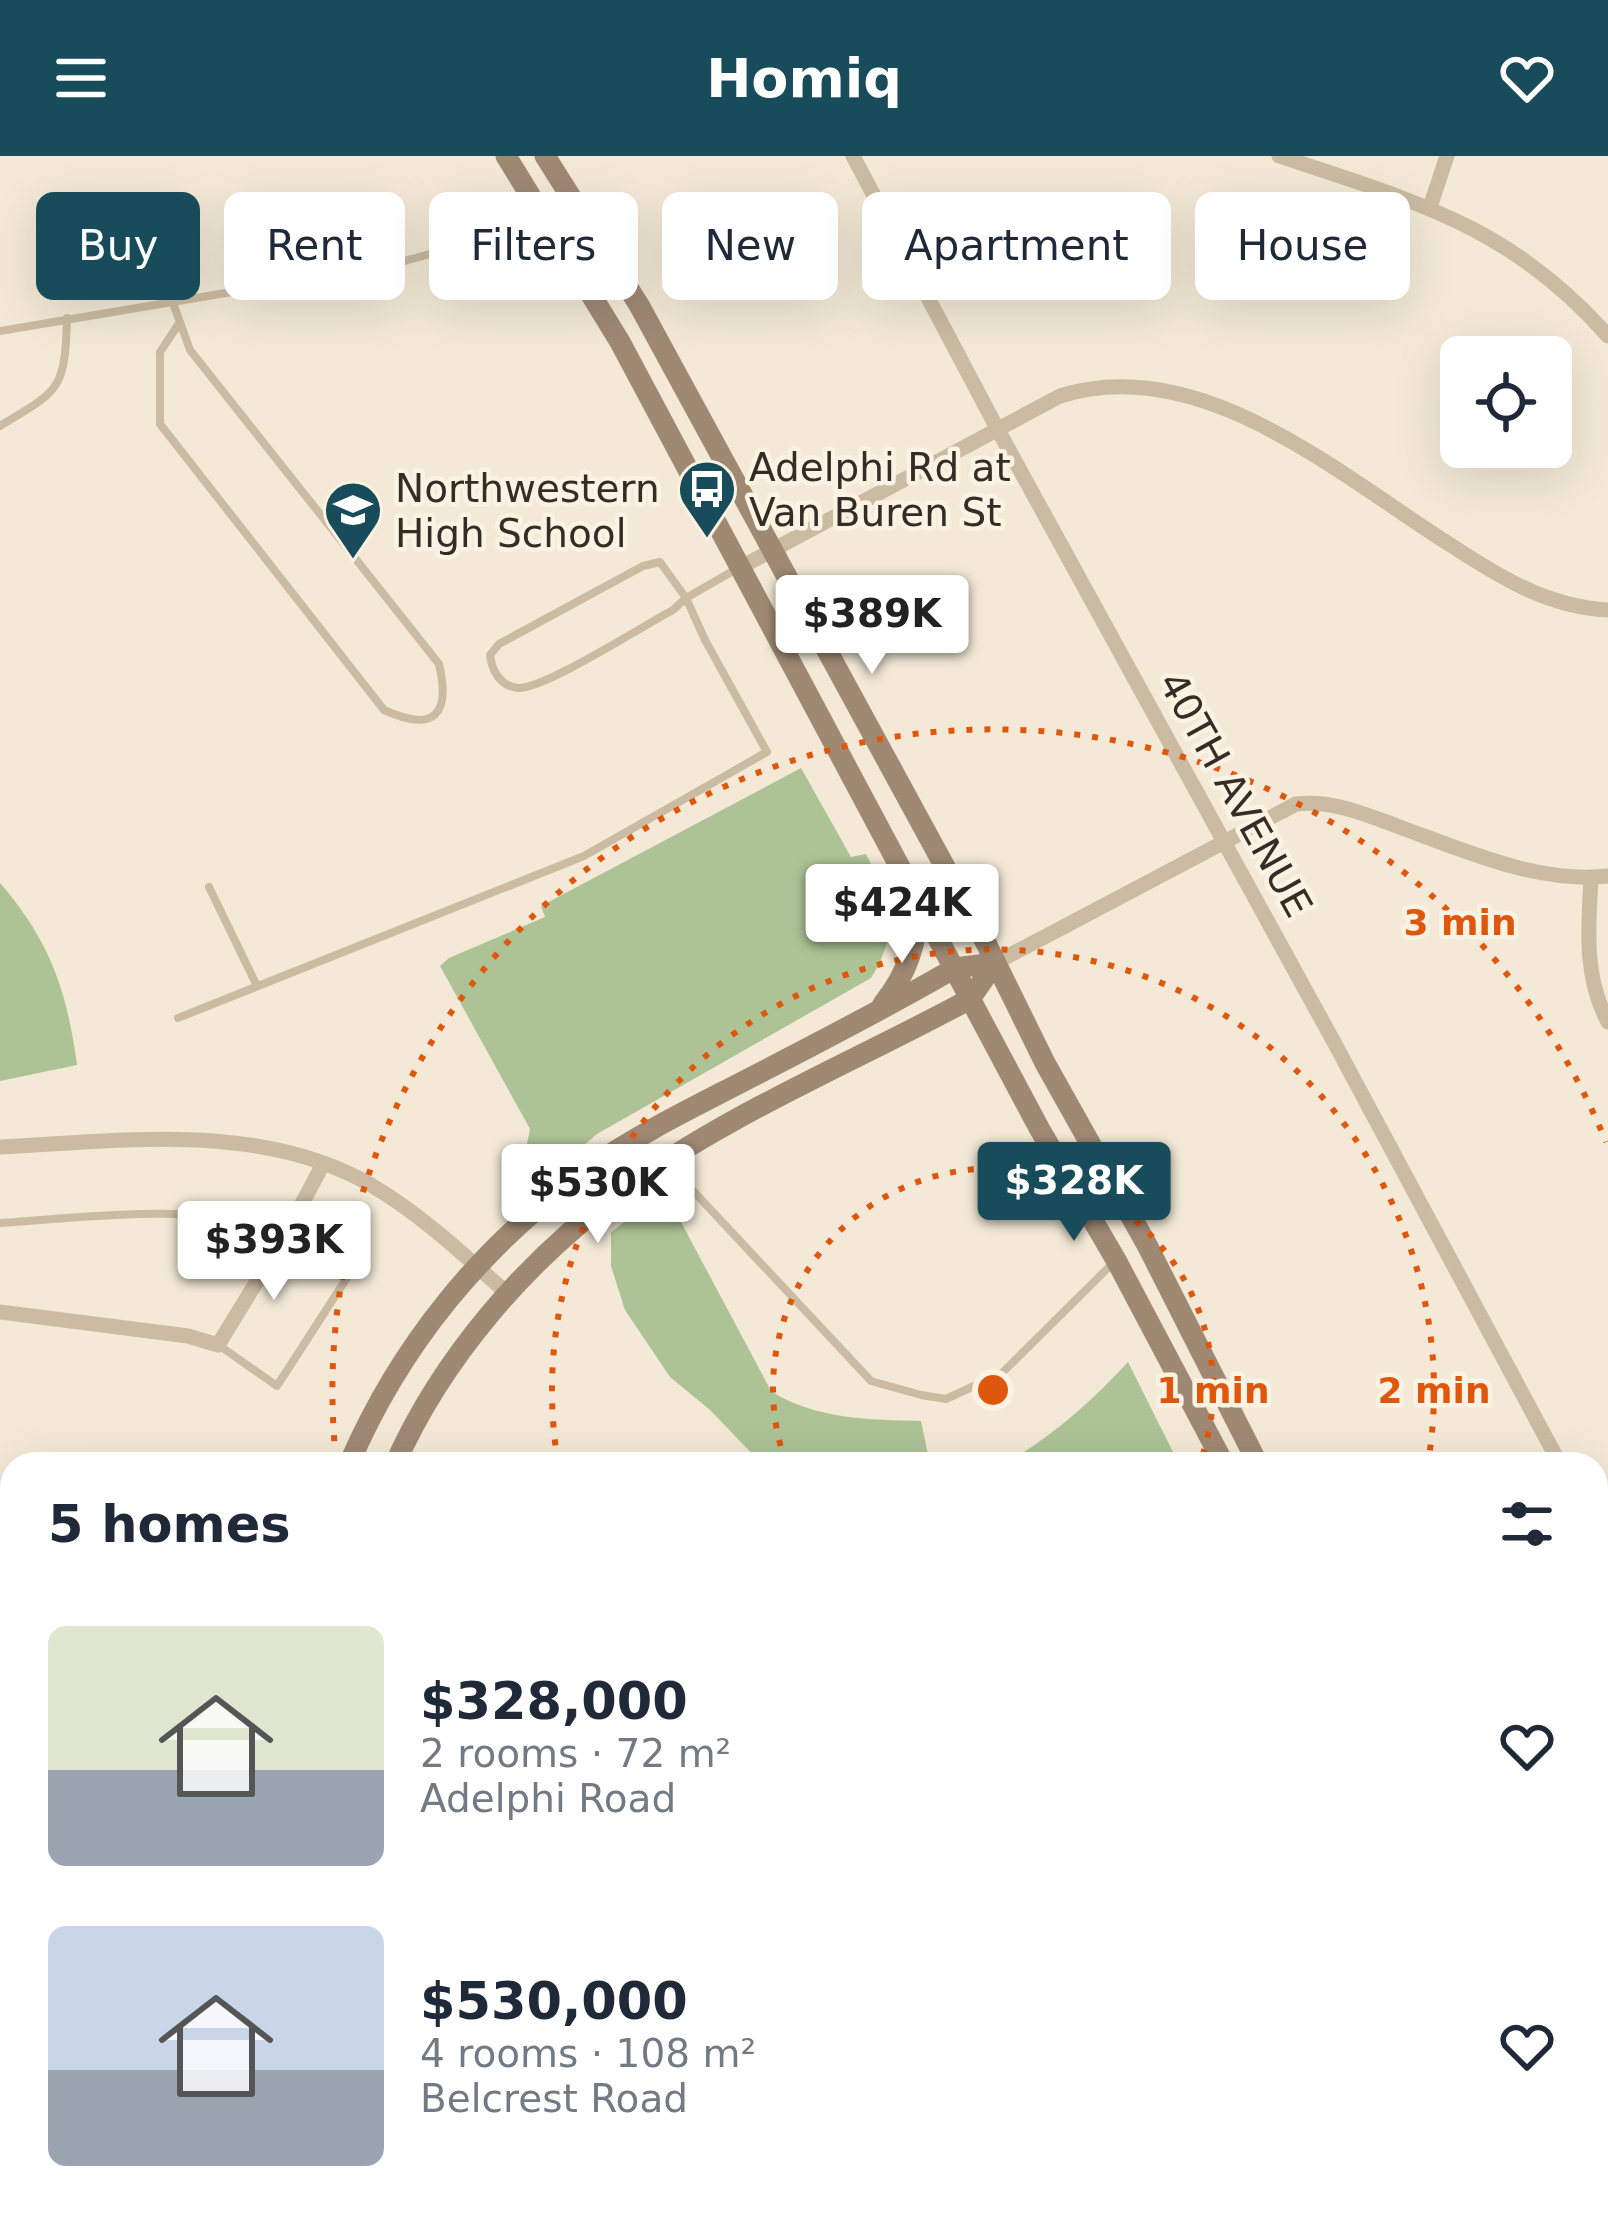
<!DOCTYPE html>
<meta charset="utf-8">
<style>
body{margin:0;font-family:"DejaVu Sans",sans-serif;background:#f6f6f7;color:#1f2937;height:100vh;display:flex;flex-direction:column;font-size:45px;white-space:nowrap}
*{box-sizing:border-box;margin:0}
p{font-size:39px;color:#747a83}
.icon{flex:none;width:66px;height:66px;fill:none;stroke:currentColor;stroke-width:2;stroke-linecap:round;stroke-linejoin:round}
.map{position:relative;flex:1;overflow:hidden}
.sheet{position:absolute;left:0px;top:1296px;width:1608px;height:771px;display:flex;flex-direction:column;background:#fff;border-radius:36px 36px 0 0;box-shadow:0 12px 48px #0002}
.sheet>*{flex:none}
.guide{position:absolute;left:36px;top:36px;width:1536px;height:108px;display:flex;gap:24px}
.fabs{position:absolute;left:1440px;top:180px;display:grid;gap:24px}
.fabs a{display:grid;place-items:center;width:132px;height:132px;border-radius:18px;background:#fff;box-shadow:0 12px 48px #0002;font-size:60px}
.price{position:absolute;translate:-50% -102px;padding:0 27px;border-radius:12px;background:#fff;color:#222;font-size:39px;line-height:78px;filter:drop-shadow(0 3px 6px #0008)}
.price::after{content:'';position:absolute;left:50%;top:72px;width:36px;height:27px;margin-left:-18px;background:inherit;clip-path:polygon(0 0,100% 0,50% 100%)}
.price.selected{background:#184c5a;color:#fff}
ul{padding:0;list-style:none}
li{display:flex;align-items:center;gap:36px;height:300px;padding:0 48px}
li span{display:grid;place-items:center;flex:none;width:336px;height:240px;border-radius:18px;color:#555}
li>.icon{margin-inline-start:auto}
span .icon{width:144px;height:144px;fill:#fffc;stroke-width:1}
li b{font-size:51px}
h2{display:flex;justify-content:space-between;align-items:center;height:144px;padding:0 48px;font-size:51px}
.pill{padding:0 42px;border-radius:18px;background:#fff;box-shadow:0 12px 48px #0002;font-size:42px;line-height:108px}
.pill.selected{background:#184c5a;color:#fff}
header{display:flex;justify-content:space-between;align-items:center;height:156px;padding:0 48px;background:#184c5a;color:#fff;font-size:54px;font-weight:600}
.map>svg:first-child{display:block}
.green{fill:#adc396}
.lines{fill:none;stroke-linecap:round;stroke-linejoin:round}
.stream{stroke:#73a6b2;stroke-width:6}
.lane{stroke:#cbbba2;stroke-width:8}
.street{stroke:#cbbba2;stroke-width:15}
.secondary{stroke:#9f8973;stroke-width:21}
.ring{fill:none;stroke:#df570d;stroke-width:6;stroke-dasharray:6 12}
.labels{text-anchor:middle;stroke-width:9;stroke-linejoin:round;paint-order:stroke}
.poi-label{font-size:39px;fill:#352c25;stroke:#faf3e3;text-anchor:start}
.street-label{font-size:39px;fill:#352c25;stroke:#faf3e3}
.centre{fill:#df570d;stroke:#faf3e3;stroke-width:6}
.ring-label{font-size:36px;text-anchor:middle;font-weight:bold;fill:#df570d;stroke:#faf3e3;stroke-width:9;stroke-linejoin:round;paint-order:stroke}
</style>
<header><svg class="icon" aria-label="menu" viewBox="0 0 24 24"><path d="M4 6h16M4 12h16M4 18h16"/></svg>Homiq<svg class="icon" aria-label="heart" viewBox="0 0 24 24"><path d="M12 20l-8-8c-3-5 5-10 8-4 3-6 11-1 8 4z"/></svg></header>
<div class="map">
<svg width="1608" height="2065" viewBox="0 0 1608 2065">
<rect width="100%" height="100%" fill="#f3e9d6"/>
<g class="green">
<path d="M801,612L851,701L866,698C890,745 901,773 871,822L597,978L515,1048L530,973L440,810L449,802L545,761L541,750Z"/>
<path d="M0,727C50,785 67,835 77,909L0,925Z"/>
<path d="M665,1036L771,1235C813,1263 872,1264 921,1265L930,1308H762L710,1254L670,1221L625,1154L611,1110V1076Z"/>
<path d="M1128,1206L1179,1308H1004C1052,1281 1091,1246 1128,1206Z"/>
<polygon points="1608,1760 1608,1998 1596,2003 1596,1763"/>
</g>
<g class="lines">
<polyline class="stream" points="1596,1920 1608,1911"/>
<g class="lane">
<path d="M172,144L190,194L439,508C451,559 434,577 384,554L160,268V196L180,166"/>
<polyline points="0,175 386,110 459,90 566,36"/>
<path d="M0,270C60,234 65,234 67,162"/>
<polyline points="209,731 257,830"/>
<path d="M178,862L584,700L767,596L705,484L686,442L660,406L643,410L499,488L490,499C492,515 500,530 518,532C545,533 644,469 673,454L686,442L740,411"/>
<polyline points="667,1007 871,1225 921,1239 946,1243 1002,1217 1115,1105"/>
<path d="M0,1067C83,1062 210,1044 287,1078C309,1088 330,1104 350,1117L277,1230L220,1190"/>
<polyline points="0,1484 12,1508"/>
<polyline points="0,1612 12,1593"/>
<polyline points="1601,2001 1607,2065"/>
<polyline points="20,2060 21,2055"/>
<polyline points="68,2062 69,2055"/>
</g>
<g class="street">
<polyline points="853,0 998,274 1335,888 1560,1308"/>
<path d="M1279,0C1413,45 1510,69 1608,180"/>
<polyline points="1430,51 1447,0"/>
<path d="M741,411L1060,240C1199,196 1337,317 1449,388C1498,420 1547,451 1608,454"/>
<path d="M1591,724C1588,773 1584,821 1608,866"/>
<path d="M995,807L1296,648C1333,644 1364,658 1397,670C1463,694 1538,728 1608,720"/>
<path d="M0,991C122,985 260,965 371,1029C422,1059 465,1100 509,1139"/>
<polyline points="0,1156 188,1180 218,1189 286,1078 323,1008"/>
<polyline points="1596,1370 1608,1390"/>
<polyline points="1596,1629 1608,1626"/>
<polyline points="0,2049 12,2050"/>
<polyline points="90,2055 112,2058 128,2055"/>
<polyline points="163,2055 228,2058 238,2065"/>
<polyline points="1142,2055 1143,2065"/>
<polyline points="623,2065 623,2055"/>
</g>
<g class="secondary">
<polyline points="506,0 620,186 1039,972 1116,1104 1224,1308"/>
<polyline points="545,0 639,149 982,779 1045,907 1147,1089 1258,1308"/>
<path d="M883,848C909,815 917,786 919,745"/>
<path d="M349,1308C400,1189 482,1089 587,1014C636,979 692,952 746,924C816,888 886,852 955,812L995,807"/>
<path d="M395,1308C442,1202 526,1105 619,1037C726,958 854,906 970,843L995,807"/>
<polyline points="0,1678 12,1678"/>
<polyline points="1417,2055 1417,2065"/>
<polyline points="1450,2055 1451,2065"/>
<polyline points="262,2065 262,2055"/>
<polyline points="303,2065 303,2055"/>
<polyline points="885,2065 1026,2055"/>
</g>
</g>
<g class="ring">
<path d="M786 1307A220 220 0 1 1 1200 1307"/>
<path d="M558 1307A441 441 0 1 1 1428 1307"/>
<path d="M336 1303A661 661 0 0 1 1606 986"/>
</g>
<defs>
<symbol id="bus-pin" viewBox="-11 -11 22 30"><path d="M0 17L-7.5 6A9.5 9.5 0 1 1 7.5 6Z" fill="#184c5a" stroke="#faf3e3"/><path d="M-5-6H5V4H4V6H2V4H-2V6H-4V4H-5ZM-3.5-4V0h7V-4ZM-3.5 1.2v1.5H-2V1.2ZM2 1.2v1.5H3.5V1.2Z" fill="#fff"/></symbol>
<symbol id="school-pin" viewBox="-11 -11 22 30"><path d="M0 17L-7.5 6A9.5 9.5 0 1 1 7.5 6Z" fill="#184c5a" stroke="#faf3e3"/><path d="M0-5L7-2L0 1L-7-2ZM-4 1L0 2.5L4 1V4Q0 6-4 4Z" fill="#fff"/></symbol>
</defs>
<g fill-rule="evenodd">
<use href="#bus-pin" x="674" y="300" width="66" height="90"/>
<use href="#school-pin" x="320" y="321" width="66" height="90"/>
</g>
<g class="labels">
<g class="poi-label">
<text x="749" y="325">Adelphi Rd at<tspan x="749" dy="45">Van Buren St</tspan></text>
<text x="395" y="346">Northwestern<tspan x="395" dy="45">High School</tspan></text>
</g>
<g class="street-label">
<text transform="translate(1236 638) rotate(61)" y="14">40TH AVENUE</text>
</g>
</g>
<circle cx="993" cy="1234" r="18" class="centre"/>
<g class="ring-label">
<text x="1460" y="779">3 min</text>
<text x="1213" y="1247">1 min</text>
<text x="1434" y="1247">2 min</text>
</g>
</svg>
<div class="fabs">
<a><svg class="icon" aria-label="locate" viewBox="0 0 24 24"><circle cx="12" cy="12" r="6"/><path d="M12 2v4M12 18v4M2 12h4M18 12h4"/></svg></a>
</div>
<b class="price" style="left:872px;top:521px">$389K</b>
<b class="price" style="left:902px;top:810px">$424K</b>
<b class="price selected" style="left:1074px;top:1088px">$328K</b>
<b class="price" style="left:598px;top:1090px">$530K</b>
<b class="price" style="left:274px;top:1147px">$393K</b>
<div class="guide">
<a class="pill selected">Buy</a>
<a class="pill">Rent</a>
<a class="pill">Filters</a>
<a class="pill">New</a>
<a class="pill">Apartment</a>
<a class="pill">House</a>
</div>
<section class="sheet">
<h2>5 homes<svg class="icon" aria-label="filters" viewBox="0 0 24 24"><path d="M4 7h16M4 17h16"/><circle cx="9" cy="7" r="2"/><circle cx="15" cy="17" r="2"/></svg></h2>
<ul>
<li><span style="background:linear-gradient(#dfe7d0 60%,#9aa5b1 0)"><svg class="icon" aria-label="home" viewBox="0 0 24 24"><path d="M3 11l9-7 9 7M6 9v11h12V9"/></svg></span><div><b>$328,000</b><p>2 rooms · 72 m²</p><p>Adelphi Road</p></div><svg class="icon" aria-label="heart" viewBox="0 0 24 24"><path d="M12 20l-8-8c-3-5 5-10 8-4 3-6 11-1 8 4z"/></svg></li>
<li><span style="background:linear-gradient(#c9d6e8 60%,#9aa5b1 0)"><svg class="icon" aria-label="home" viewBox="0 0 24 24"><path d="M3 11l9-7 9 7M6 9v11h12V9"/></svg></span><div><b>$530,000</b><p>4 rooms · 108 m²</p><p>Belcrest Road</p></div><svg class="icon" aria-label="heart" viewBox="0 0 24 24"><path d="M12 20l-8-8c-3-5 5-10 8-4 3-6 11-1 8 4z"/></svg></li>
</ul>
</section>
</div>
